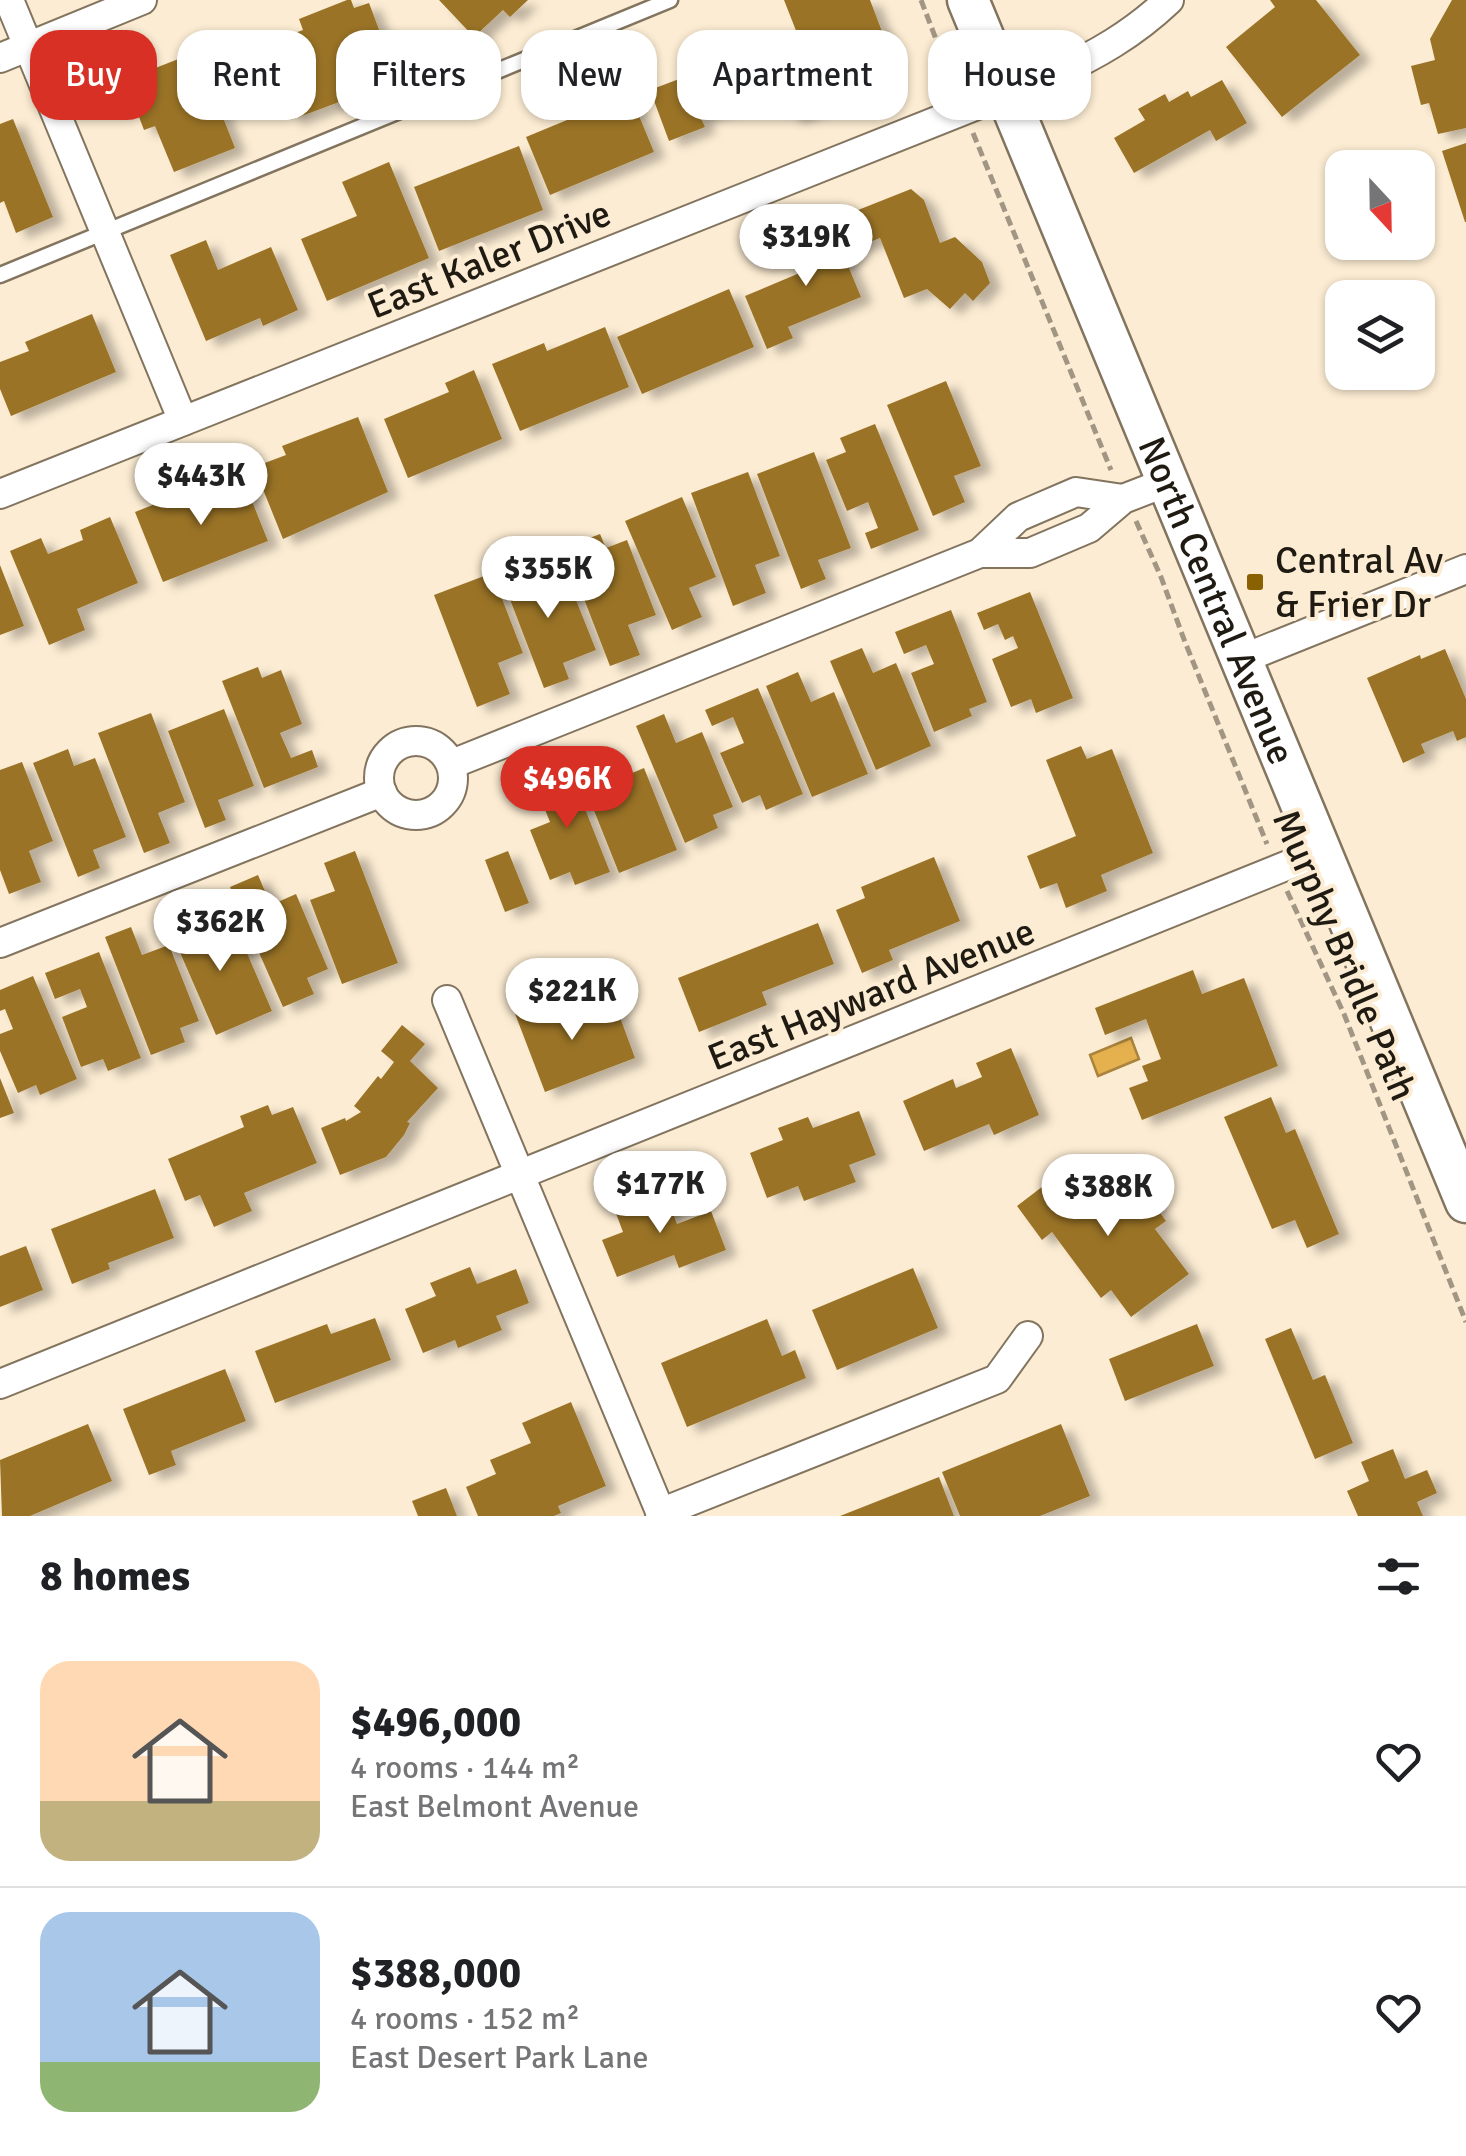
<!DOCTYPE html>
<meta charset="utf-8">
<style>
body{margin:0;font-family:Signika,sans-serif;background:#f2f2f2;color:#202124;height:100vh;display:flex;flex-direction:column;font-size:38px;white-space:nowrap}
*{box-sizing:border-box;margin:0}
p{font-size:32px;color:#757577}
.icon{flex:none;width:55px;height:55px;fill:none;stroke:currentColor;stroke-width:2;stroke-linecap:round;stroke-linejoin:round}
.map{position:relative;height:1516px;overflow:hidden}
.sheet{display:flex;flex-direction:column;background:#fff;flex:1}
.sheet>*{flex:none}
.banner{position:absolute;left:30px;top:30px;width:1408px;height:90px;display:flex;gap:20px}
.needle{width:65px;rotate:158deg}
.fabs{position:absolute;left:1325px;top:150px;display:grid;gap:20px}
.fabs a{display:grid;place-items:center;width:110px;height:110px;border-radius:20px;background:#fff;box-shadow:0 2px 8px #0004;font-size:50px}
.price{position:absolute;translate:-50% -85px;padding:0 22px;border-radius:35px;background:#fff;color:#222;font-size:32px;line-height:65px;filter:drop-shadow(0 2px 5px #0008)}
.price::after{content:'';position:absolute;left:50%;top:60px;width:30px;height:22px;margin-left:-15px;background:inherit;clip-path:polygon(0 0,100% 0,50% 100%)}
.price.on{background:#d93025;color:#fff}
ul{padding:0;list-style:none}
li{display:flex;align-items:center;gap:30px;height:250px;padding:0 40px}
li+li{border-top:2px solid #e0e0e0}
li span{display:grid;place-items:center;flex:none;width:280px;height:200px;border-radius:30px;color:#555}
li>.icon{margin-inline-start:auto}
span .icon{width:120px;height:120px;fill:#fffc;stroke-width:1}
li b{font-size:42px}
h2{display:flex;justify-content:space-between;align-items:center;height:120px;padding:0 40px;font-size:42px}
.tag{padding:0 35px;border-radius:30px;background:#fff;box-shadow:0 2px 8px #0004;font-size:35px;line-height:90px}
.tag.on{background:#d93025;color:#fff}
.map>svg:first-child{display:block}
.water{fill:#e5b04e;stroke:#aa833c;stroke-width:2.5}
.building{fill:#9a7326;filter:url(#shadow)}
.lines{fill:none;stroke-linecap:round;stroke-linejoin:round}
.service-casing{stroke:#82745e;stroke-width:19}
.minor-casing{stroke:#82745e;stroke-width:32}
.secondary-casing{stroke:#82745e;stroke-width:45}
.path{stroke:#a19684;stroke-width:5;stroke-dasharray:10 5;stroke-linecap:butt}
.service{stroke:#fff;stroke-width:14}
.minor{stroke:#fff;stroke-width:28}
.secondary{stroke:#fff;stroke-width:40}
.poi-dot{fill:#8a6100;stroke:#fcecd3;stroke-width:4}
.labels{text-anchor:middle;stroke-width:8;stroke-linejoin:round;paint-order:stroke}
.street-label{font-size:38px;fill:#201b12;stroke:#fcecd3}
.poi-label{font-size:38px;fill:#201b12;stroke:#fcecd3;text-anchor:start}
</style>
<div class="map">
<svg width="1466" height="1516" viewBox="0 0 1466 1516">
<defs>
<filter id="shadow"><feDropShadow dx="11" dy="6" stdDeviation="5" flood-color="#0004"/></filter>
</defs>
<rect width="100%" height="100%" fill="#fcecd3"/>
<polygon class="water" points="1131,1038 1139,1059 1098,1076 1090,1055"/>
<g class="building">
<polygon points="347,0 351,0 354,8 369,3 398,80 291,120 267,54 280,49 276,40 303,30 299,19"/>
<polygon points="439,0 528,0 510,17 503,10 474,37"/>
<polygon points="784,0 870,0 886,42 873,46 884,74 811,103 813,110 791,118 770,65 804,51"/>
<polygon points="1270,0 1316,0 1360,55 1282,117 1226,47 1275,7"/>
<polygon points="1452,0 1466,0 1466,128 1438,134 1429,103 1421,105 1411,66 1435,60 1430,39"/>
<polygon points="219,43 229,69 219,73 231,105 220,110 235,148 174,172 155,126 144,130 125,80"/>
<polygon points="714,47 719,59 743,50 759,94 700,116 705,127 669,141 650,90 695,73 689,56"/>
<polygon points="1222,80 1247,123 1216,141 1210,130 1134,173 1114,138 1145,120 1138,109 1165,94 1169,102 1188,91 1191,97"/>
<polygon points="630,94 654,152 550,195 526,137"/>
<polygon points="13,119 53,217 16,233 4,201 0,203 0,124"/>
<polygon points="1466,143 1466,222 1465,222 1442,151"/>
<polygon points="519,146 543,210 439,251 414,187"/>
<polygon points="389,162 429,258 327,301 301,239 357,216 342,182"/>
<polygon points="911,189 924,200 940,243 955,237 982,262 990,283 973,301 965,293 950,309 927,289 904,298 880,238 860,246 848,214"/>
<polygon points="839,224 851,252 844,256 861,297 788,327 793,338 767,349 745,296 814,267 802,240"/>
<polygon points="206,240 218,270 271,247 298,310 263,326 260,318 206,341 170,255"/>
<polygon points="729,289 754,347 642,394 617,337"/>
<polygon points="92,314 116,372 11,416 0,389 0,362 29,351 25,342"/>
<polygon points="605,327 629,387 520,431 492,364 544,343 547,351"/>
<polygon points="474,370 502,439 408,478 384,419 449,392 445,383"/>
<polygon points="946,381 981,466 954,476 965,502 933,516 887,405"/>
<polygon points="358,417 388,492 283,539 254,467 286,455 282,446"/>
<polygon points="875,424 919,530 871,549 865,533 878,528 868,502 847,511 826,460 846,452 840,438"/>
<polygon points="814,452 851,548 818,560 826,579 801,589 757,474"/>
<polygon points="748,472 780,556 755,565 766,593 733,606 691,493"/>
<polygon points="243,479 268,541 163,582 135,512 203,485 207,493"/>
<polygon points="682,497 716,577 689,588 702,617 672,630 625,521"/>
<polygon points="110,517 138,583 77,609 85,630 49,645 10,551 41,538 48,554 83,540 80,530"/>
<polygon points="600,534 606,548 627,540 656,615 628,625 640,655 610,666 577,581 587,577 574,544"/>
<polygon points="536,562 543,579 564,570 596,650 563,663 569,679 544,688 501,576"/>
<polygon points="0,565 24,626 0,635"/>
<polygon points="492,573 523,653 498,663 510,694 477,707 434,595"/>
<polygon points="1030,592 1073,698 1036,713 1031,699 1011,707 992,659 1018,648 1013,636 1005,640 998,624 984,630 977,613"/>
<polygon points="951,610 987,702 969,709 972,716 934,732 911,673 934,664 926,645 904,654 895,632"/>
<polygon points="862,648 873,673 896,663 931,746 876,770 830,661"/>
<polygon points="1445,649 1466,699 1466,737 1457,741 1453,731 1421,744 1425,753 1403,763 1367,678 1420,655 1421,659"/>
<polygon points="258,667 262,678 281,670 302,724 280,733 291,758 312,750 318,767 264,788 222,681"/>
<polygon points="798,672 811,702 834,692 868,774 812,797 766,686"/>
<polygon points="758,688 803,794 766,810 760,795 742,803 720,753 744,743 733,717 712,726 705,710"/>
<polygon points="224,709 254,786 218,800 226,820 205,828 168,731"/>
<polygon points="151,713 185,802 158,813 170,843 144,853 98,733"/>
<polygon points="664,714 676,743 702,732 733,807 713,815 718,828 685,843 636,726"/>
<polygon points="1081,746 1087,759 1112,749 1153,853 1101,875 1107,891 1066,908 1057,883 1040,889 1027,856 1076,836 1046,760"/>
<polygon points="68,749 74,766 95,758 126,837 93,850 100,868 78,877 33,763"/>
<polygon points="606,750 618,779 644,768 677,850 619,873 575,763"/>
<polygon points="22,762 53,841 29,851 41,882 9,894 0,870 0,770"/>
<polygon points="568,766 610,872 575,885 570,872 550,880 530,830 550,822 533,780"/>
<polygon points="355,851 398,963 342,984 310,900 335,891 324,863"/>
<polygon points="508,851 529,903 505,912 485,860"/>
<polygon points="934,857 960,921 889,950 893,960 862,973 836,910 865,898 861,887"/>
<polygon points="258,875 271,905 296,894 328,969 307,978 314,994 283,1007 230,887"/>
<polygon points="201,911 214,940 237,930 272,1011 216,1035 168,925"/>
<polygon points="818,923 834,964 762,992 767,1005 699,1032 678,978"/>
<polygon points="131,927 142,955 169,945 199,1021 180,1028 185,1042 151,1055 105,937"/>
<polygon points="99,952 141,1058 108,1071 103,1059 81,1067 62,1017 87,1007 80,989 55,999 45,973"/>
<polygon points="1193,970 1202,994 1244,978 1278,1066 1142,1120 1129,1088 1148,1081 1142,1066 1161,1059 1146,1019 1105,1035 1095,1008"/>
<polygon points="33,976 77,1079 40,1095 36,1085 18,1093 0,1051 0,1034 13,1029 5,1009 0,1011 0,990"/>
<polygon points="550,997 558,1018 585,1008 589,1019 617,1009 635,1058 545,1092 514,1011"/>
<polygon points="402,1025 425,1044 410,1061 438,1088 407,1122 410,1123 404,1135 386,1157 340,1175 321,1128 345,1118 346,1121 361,1112 354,1106 378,1076 381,1079 394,1062 381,1051"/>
<polygon points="1011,1048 1039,1115 994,1135 989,1124 924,1151 903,1101 953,1079 956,1088 982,1077 976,1063"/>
<polygon points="0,1078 14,1113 0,1118"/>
<polygon points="1271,1097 1286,1133 1295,1129 1339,1234 1307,1248 1295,1220 1272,1229 1224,1117"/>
<polygon points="268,1105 272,1115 293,1107 317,1163 244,1193 252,1211 214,1227 200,1195 185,1201 168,1159 244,1127 240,1116"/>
<polygon points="859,1111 876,1155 849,1165 856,1182 804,1201 798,1186 767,1198 750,1153 783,1140 778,1128 808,1117 813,1128"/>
<polygon points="1081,1168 1111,1208 1140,1186 1166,1221 1155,1229 1189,1274 1131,1317 1111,1290 1101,1298 1052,1232 1042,1240 1017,1206 1055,1177 1060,1184"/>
<polygon points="155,1189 174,1238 108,1263 110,1269 72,1284 51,1229"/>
<polygon points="664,1189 677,1224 711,1211 726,1250 679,1268 674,1255 617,1277 602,1240 623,1232 614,1208"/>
<polygon points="26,1246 43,1290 0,1307 0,1256"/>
<polygon points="470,1267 477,1284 516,1269 529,1303 496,1316 502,1330 458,1348 455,1340 423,1353 405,1309 436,1296 430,1283"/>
<polygon points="913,1268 938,1328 837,1370 812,1310"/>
<polygon points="375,1318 391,1360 275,1403 255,1351 327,1324 331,1334"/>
<polygon points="767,1319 782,1356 795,1350 806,1378 687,1427 661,1363"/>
<polygon points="1197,1324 1214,1366 1125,1401 1109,1359"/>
<polygon points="1291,1328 1313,1380 1325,1375 1353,1443 1315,1459 1265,1339"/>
<polygon points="225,1369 246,1421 171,1451 176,1465 149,1475 123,1409"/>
<polygon points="571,1402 606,1486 558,1506 561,1513 554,1516 478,1516 466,1487 496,1474 490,1460 531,1443 522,1423"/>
<polygon points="88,1424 112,1481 30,1516 2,1516 0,1460"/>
<polygon points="1061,1424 1090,1496 1040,1516 960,1516 942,1472"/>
<polygon points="1393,1449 1405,1479 1427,1470 1437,1493 1417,1502 1423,1516 1358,1516 1347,1491 1369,1481 1361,1462"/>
<polygon points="939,1477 954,1516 840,1516"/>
<polygon points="446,1488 457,1516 418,1516 412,1501"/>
</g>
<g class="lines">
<defs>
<polyline id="service" points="0,275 670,0"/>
<g id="minor">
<polyline points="9,0 183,421"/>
<polyline points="0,58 142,0"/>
<path d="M0,494L1050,76C1095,56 1133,34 1169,0"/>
<polyline points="980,553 1030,553 1089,528 1123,499 1167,482"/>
<polyline points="1242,659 1466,569"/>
<circle cx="416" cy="778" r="37"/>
<polyline points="452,764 980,553 1018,517 1076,492 1123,499"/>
<polyline points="0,943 382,792"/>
<polyline points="447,1000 662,1516"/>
<polyline points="0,1384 1323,851"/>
<polyline points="660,1513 997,1379 1028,1336"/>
</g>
<g id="secondary">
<path id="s1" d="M968,0L1466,1202"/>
</g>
</defs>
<use href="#service" class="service-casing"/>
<use href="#minor" class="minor-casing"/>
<use href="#secondary" class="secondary-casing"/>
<g class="path">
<polyline points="921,0 954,86"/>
<polyline points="973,133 1111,470"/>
<polyline points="1136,521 1161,577 1185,642 1267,844"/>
<polyline points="1287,891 1344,1014 1466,1322"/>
</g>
<use href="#service" class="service"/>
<use href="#minor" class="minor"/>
<use href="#secondary" class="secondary"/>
</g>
<rect class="poi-dot" x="1245" y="572" width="20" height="20" rx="5"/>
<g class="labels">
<g class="street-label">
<text transform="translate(489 259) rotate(-22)" y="13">East Kaler Drive</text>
<text dy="13" stroke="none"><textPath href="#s1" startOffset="650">North Central Avenue</textPath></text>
<text transform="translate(1345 955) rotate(67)" y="13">Murphy Bridle Path</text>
<text transform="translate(871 994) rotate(-22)" y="13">East Hayward Avenue</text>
</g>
<g class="poi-label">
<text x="1275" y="573">Central Av<tspan x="1275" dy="44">&amp; Frier Dr</tspan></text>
</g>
</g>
</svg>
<div class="fabs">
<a><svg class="needle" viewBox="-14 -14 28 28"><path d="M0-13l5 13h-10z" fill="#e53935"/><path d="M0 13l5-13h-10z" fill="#757577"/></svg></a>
<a><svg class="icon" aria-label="layers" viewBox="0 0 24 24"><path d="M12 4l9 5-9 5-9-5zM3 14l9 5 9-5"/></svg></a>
</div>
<b class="price" style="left:806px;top:289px">$319K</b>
<b class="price" style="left:201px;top:528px">$443K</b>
<b class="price" style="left:548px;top:621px">$355K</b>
<b class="price on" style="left:567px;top:831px">$496K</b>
<b class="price" style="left:220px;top:974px">$362K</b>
<b class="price" style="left:572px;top:1043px">$221K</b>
<b class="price" style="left:660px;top:1236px">$177K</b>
<b class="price" style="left:1108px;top:1239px">$388K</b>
<div class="banner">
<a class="tag on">Buy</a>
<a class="tag">Rent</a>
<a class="tag">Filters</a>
<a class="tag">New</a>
<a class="tag">Apartment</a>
<a class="tag">House</a>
</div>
</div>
<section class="sheet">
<h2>8 homes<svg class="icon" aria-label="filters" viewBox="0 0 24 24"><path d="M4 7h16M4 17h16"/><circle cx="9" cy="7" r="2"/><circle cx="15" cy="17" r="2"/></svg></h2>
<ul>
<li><span style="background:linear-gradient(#ffd9b3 70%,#c2b280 0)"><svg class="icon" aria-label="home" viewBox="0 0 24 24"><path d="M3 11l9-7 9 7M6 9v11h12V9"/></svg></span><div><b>$496,000</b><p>4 rooms · 144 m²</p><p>East Belmont Avenue</p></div><svg class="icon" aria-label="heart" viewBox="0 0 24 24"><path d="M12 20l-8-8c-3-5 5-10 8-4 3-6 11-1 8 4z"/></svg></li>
<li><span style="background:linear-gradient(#a9c7e8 75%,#8fb573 0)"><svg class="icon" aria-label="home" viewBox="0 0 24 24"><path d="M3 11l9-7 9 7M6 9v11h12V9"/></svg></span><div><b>$388,000</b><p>4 rooms · 152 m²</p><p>East Desert Park Lane</p></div><svg class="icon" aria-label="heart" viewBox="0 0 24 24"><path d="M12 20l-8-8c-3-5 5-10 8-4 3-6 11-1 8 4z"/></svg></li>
</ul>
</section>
